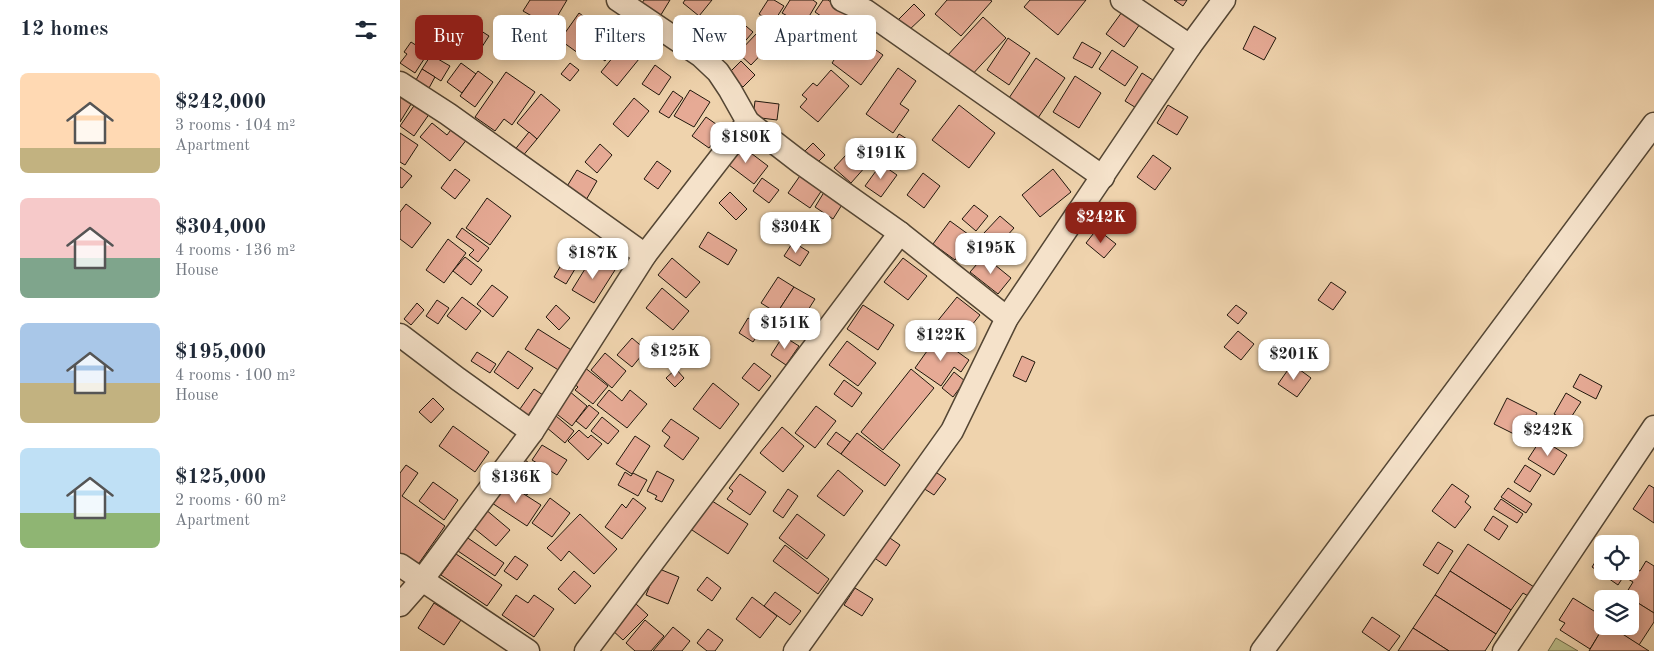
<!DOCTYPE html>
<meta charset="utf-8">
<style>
body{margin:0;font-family:"Old Standard TT",serif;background:#f2f2f3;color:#1f2937;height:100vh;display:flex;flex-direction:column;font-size:19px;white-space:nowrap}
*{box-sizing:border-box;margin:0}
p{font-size:16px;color:#747a83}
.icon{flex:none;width:28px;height:28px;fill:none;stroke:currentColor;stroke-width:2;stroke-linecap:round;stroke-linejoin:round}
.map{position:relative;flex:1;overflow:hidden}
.panel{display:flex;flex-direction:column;background:#fff;width:400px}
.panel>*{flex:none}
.banner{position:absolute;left:15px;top:15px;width:475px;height:45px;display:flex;gap:10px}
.tools{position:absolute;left:1194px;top:535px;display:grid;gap:10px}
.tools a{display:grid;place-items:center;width:45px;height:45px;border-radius:8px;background:#fff;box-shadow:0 2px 12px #0003;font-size:25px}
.price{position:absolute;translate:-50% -42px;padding:0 11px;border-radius:10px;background:#fff;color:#222;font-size:16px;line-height:32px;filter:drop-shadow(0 1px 2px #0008)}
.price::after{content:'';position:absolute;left:50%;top:30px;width:15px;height:11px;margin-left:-8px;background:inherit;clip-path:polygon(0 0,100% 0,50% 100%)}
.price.on{background:#8f2418;color:#fff}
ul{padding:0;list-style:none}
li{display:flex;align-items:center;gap:15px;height:125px;padding:0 20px}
li span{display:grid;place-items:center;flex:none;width:140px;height:100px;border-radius:8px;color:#555}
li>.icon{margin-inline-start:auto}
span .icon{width:60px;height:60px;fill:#fffc;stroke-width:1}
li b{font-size:21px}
h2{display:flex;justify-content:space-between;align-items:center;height:60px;padding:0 20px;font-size:21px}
.pill{padding:0 18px;border-radius:8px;background:#fff;box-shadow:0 2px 12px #0003;font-size:18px;line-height:45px}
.pill.on{background:#8f2418;color:#fff}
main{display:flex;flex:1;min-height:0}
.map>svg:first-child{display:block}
.green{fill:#bbbc88;stroke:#6e6a4a}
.building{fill:#e6aa95;stroke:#20170c}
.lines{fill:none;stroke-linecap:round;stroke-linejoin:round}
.minor-casing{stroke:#544634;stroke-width:25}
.minor{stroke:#f5e2ca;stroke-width:22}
</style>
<main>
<section class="panel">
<h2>12 homes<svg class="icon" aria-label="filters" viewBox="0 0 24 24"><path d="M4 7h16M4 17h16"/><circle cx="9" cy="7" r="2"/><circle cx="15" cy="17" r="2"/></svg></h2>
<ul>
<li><span style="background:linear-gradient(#ffd9b3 75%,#c2b280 0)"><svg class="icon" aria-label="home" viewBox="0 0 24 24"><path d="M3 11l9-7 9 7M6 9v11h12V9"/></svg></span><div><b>$242,000</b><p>3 rooms · 104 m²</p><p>Apartment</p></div></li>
<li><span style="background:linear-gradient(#f6c9c9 60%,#7fa58c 0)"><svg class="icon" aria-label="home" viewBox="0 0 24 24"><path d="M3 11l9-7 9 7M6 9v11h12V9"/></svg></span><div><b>$304,000</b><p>4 rooms · 136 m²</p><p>House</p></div></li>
<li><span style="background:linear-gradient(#a9c7e8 60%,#c2b280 0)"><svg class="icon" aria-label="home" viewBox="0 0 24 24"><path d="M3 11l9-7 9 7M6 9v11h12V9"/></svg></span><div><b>$195,000</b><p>4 rooms · 100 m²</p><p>House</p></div></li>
<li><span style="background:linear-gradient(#bfe0f5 65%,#8fb573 0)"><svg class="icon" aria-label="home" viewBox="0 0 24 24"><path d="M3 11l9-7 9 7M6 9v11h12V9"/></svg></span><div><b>$125,000</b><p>2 rooms · 60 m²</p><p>Apartment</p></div></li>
</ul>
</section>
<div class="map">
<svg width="1254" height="651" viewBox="0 0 1254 651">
<rect width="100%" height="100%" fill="#efd3ad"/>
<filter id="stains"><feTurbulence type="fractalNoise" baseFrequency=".004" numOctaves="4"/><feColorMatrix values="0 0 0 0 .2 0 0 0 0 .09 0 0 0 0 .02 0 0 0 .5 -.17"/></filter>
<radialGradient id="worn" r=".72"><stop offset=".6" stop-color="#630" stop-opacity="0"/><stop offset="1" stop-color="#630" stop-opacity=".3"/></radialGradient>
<polygon class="green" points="1156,638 1178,651 1148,651"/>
<g class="building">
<polygon points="130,0 167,0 151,27 123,11"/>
<polygon points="244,0 270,0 259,18 240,6"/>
<polygon points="285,0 312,0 299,16 283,3"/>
<polygon points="368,0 374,0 384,6 373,23 359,14"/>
<polygon points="390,0 413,0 417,3 404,25 382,13"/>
<polygon points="423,0 428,0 447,13 437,27 415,12"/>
<polygon points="547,0 590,0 592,1 561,36 535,14"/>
<polygon points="630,0 686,0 658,35 624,7"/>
<polygon points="774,0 787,0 783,6"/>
<polygon points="514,4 525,15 508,31 498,20"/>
<polygon points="722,12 740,24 724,47 706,34"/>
<polygon points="179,13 197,26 178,53 160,40"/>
<polygon points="414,17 435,30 421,50 401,37"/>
<polygon points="583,17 606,38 569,78 546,57"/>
<polygon points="340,21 353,32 334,54 321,42"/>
<polygon points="854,26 876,38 864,60 843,49"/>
<polygon points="75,27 89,36 78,53 64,45"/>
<polygon points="201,33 217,45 205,61 189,49"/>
<polygon points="357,33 370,45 351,65 338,53"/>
<polygon points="459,38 483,55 461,85 432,63 440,51 446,55"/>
<polygon points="608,38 630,53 609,85 587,70"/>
<polygon points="11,42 28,53 15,73 0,63 7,54 4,52"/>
<polygon points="682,42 701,53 692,68 673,58"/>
<polygon points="222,46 239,59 217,86 201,72"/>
<polygon points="712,50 738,67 725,86 699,69"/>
<polygon points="31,55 50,66 41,81 22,69"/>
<polygon points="636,58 665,78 638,118 609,98"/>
<polygon points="341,61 355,75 343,87 329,73"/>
<polygon points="61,63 76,74 62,93 47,82"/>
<polygon points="170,63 179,70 170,81 161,74"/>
<polygon points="255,65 271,77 259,95 242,84"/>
<polygon points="498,68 516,81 500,104 509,110 493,133 466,114"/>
<polygon points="22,69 35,77 29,88 16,80"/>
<polygon points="431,70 449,86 418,122 400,107 407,99 402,95 413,83 417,86"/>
<polygon points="78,71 93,82 75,107 60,96"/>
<polygon points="106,72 135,92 112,125 104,119 95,131 75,117"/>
<polygon points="742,73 756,82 738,109 725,101"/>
<polygon points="675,76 701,93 679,128 653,112"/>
<polygon points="290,90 310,102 294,127 274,116"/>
<polygon points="273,91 283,98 269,118 259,112"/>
<polygon points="0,94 13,101 0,122"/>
<polygon points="141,94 160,110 137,139 117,123"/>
<polygon points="234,98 249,111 228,137 213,124"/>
<polygon points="18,100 32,110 14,136 0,126"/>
<polygon points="355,101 379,104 377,120 353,117"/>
<polygon points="559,105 595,133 569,168 532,140"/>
<polygon points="768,105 788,117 777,135 757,123"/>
<polygon points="306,117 323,129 309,148 292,136"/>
<polygon points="57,122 71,134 50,161 20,137 32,123 47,135"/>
<polygon points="129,132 137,139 121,158 113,152"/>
<polygon points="0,133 18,145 5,165 0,162"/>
<polygon points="499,134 515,144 500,169 484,160"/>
<polygon points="413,143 425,155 411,169 399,157"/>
<polygon points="457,143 474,157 451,183 434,168"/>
<polygon points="200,144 212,155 197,173 185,162"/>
<polygon points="339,144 368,166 354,184 325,162"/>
<polygon points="753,155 771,168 755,190 737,177"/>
<polygon points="257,161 271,171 258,189 244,179"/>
<polygon points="481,164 497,175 481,197 465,186"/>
<polygon points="0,167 12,176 2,188 0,187"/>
<polygon points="55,169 70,180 55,199 41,188"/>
<polygon points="653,169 671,192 640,217 622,195"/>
<polygon points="177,170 197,181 186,200 166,188"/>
<polygon points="404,170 426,184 410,208 388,193"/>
<polygon points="523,173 540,186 524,208 507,195"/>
<polygon points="362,178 379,190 369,203 353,191"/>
<polygon points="426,189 445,200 433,219 415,207"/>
<polygon points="330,192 347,209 336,220 319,203"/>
<polygon points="87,198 111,216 90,245 66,228"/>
<polygon points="6,204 31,223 12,248 0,239 0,212"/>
<polygon points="574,205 588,216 576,231 562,219"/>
<polygon points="600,216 614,228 598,246 584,233"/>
<polygon points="550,221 572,237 555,260 533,244"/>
<polygon points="62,228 89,248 78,262 69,255 74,250 56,237"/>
<polygon points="697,229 716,244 704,258 686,243"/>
<polygon points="308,232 337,250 328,265 299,247"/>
<polygon points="48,239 66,253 44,283 26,270"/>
<polygon points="393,242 409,252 400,266 384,256"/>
<polygon points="193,256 215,270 194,303 172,290"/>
<polygon points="584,256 611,278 598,294 570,272"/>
<polygon points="65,257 82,270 71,285 53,271"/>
<polygon points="166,257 178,264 166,284 154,277"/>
<polygon points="272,258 300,282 286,298 258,275"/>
<polygon points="503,258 527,276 508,300 484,282"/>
<polygon points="378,277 394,287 377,313 361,303"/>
<polygon points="931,282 946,292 933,310 918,300"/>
<polygon points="92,285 108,297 93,317 77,304"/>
<polygon points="394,287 415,299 398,326 377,313"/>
<polygon points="262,288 289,311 273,330 246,308"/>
<polygon points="62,297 81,311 66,330 47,316"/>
<polygon points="557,297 580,315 559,341 536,323"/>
<polygon points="37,300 49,308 38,324 26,316"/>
<polygon points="17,303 24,310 11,325 4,319"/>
<polygon points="156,305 170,318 159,330 146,317"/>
<polygon points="463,305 494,325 478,350 447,329"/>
<polygon points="836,305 847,313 838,324 827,315"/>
<polygon points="348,318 363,327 353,342 339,333"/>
<polygon points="138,329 173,351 160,371 125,349"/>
<polygon points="838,331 854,344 841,360 824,347"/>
<polygon points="383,336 399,346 386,365 371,355"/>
<polygon points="537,337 569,360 561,372 554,367 541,386 515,368"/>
<polygon points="232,338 246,350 232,367 217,355"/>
<polygon points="447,341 476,363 458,386 429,365"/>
<polygon points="108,351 133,368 118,389 94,372"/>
<polygon points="77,352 96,364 90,373 71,361"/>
<polygon points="205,353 226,371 212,388 191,370"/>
<polygon points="622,356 635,362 626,382 613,376"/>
<polygon points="354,363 371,376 359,391 342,378"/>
<polygon points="892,364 911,378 897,397 878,384"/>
<polygon points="184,367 208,386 193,404 175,390 178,387 172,382"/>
<polygon points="276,369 284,378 275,387 266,378"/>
<polygon points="511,369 534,388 483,450 461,432"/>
<polygon points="554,372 565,381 553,397 542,388"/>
<polygon points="1180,374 1202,386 1196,399 1173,387"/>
<polygon points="444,380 462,393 452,407 434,394"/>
<polygon points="313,383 339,404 320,429 293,409"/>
<polygon points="134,389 143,395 123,422 115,416"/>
<polygon points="209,390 222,401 230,390 247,404 227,428 197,405"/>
<polygon points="169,391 187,406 172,426 153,411"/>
<polygon points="1166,393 1181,402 1168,422 1154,414"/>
<polygon points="33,398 44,409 31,423 19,412"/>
<polygon points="1107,398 1137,413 1124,439 1094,424"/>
<polygon points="189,405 199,413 186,429 176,421"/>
<polygon points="416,406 436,421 415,448 395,433"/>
<polygon points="150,411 174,431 165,443 140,422"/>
<polygon points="202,417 219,431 208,444 191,431"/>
<polygon points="1151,417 1164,424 1153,443 1140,435"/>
<polygon points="271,419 299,438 283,460 264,446 270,437 262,431"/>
<polygon points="53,426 89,452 75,472 39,446"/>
<polygon points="382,427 404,446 383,472 360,453"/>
<polygon points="179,430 188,438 191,435 202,444 188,460 168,441"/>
<polygon points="436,432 450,442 441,454 427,444"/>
<polygon points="457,433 500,465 485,486 441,454"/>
<polygon points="235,436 250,446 232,474 216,464"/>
<polygon points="1141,439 1167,455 1154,475 1128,459"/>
<polygon points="142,445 167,460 157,475 132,460"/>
<polygon points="117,454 141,472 135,480 110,462"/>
<polygon points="6,465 18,473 2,496 45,526 17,566 0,554 0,473"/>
<polygon points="1125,465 1141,475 1130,492 1114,482"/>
<polygon points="113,469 135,483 127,495 105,481"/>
<polygon points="438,470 463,491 444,516 417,496"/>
<polygon points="257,471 274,480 262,502 255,499 257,496 247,491"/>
<polygon points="534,471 546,479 534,495 523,488"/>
<polygon points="225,472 231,476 233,473 247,480 238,496 218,485"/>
<polygon points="340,474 366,492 350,515 327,499 333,491 329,488"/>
<polygon points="33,482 58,500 44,520 19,501"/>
<polygon points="105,482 141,505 127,526 92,503"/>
<polygon points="1052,484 1069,496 1065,502 1071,507 1055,528 1032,511"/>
<polygon points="1249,485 1254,488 1254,523 1233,509"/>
<polygon points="1108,488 1132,504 1126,513 1101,497"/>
<polygon points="388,489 398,496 383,518 373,511"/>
<polygon points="150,498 170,513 152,537 132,523"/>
<polygon points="233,498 246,508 222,539 205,527 222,504 226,508"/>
<polygon points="309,499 348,524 328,554 289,528"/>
<polygon points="1101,499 1123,514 1117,523 1094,509"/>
<polygon points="85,509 110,530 96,546 70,525"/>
<polygon points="180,514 217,549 194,574 169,551 161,561 147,548"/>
<polygon points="397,514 425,535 407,559 379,538"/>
<polygon points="1093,516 1108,526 1099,540 1084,530"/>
<polygon points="65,536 104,563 95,576 55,549"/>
<polygon points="487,536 500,545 486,566 473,557"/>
<polygon points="1038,542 1053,551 1038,574 1023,565"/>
<polygon points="1068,544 1134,587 1128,596 1123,593 1111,610 1050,571"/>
<polygon points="385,545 429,579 418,594 373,561"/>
<polygon points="1202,551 1202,571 1227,571 1218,585 1192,567"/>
<polygon points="56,554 102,585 87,606 41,575"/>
<polygon points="115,556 128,565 117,580 104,571"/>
<polygon points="1246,561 1254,566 1254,613 1225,595 1233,582 1228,579 1235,569 1240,571"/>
<polygon points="257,568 279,577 268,604 246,595"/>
<polygon points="174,571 191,586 175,604 158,589"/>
<polygon points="1050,571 1111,610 1096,634 1035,595"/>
<polygon points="307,577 321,588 312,601 297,590"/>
<polygon points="455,588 473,599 462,616 444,605"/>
<polygon points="375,592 401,611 390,625 364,606"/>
<polygon points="116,595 128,603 134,595 154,609 134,637 102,615"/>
<polygon points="1035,595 1096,634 1085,651 1049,651 1013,628"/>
<polygon points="352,597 377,616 360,638 336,619"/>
<polygon points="1173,598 1202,616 1198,623 1204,626 1190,649 1160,630 1165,623 1159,620"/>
<polygon points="34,603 61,620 44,645 18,628"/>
<polygon points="1238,603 1254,613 1254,622 1239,645 1219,632 1223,626 1230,626 1230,615"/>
<polygon points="236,604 248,615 223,640 211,629"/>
<polygon points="972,617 1000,636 989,651 962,632"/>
<polygon points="245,620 264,636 251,651 235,651 226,643"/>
<polygon points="1204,626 1210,626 1249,651 1189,651"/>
<polygon points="273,627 290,641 282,651 253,651"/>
<polygon points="1013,628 1049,651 998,651"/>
<polygon points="308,629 323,640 315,651 307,651 297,643"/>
</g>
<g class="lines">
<defs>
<g id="minor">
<polyline points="218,0 301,56 318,72 330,90 348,122 401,163 500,233 607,318"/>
<polyline points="442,0 466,11 703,177"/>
<polyline points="722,0 790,46"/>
<polyline points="0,83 48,114 245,255"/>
<polyline points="0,335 58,379 132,432"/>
<polyline points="0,565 128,651"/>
<polyline points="0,605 22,580 132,432 245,255 348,122"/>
<polyline points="186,651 500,233"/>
<polyline points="395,651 552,431 607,318 790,46 824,0"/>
<polyline points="862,651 1254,124"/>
<polyline points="1104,651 1254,427"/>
</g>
</defs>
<use href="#minor" class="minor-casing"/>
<use href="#minor" class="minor"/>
</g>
<rect width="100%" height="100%" filter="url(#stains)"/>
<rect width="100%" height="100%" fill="url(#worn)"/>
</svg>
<div class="tools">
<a><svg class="icon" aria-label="locate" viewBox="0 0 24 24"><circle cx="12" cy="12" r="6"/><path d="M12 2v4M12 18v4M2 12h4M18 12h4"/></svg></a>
<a><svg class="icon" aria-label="layers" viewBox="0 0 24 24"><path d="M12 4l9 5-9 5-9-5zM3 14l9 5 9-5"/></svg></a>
</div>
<b class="price" style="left:346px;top:164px">$180K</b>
<b class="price" style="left:481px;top:180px">$191K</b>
<b class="price on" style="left:701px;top:244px">$242K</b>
<b class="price" style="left:396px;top:254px">$304K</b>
<b class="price" style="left:591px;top:275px">$195K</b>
<b class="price" style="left:193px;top:280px">$187K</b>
<b class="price" style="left:385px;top:350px">$151K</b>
<b class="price" style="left:541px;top:362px">$122K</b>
<b class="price" style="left:275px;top:378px">$125K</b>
<b class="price" style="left:894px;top:381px">$201K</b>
<b class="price" style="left:1148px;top:457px">$242K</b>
<b class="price" style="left:116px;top:504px">$136K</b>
<div class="banner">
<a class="pill on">Buy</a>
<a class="pill">Rent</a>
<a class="pill">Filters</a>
<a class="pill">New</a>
<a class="pill">Apartment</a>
</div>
</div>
</main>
